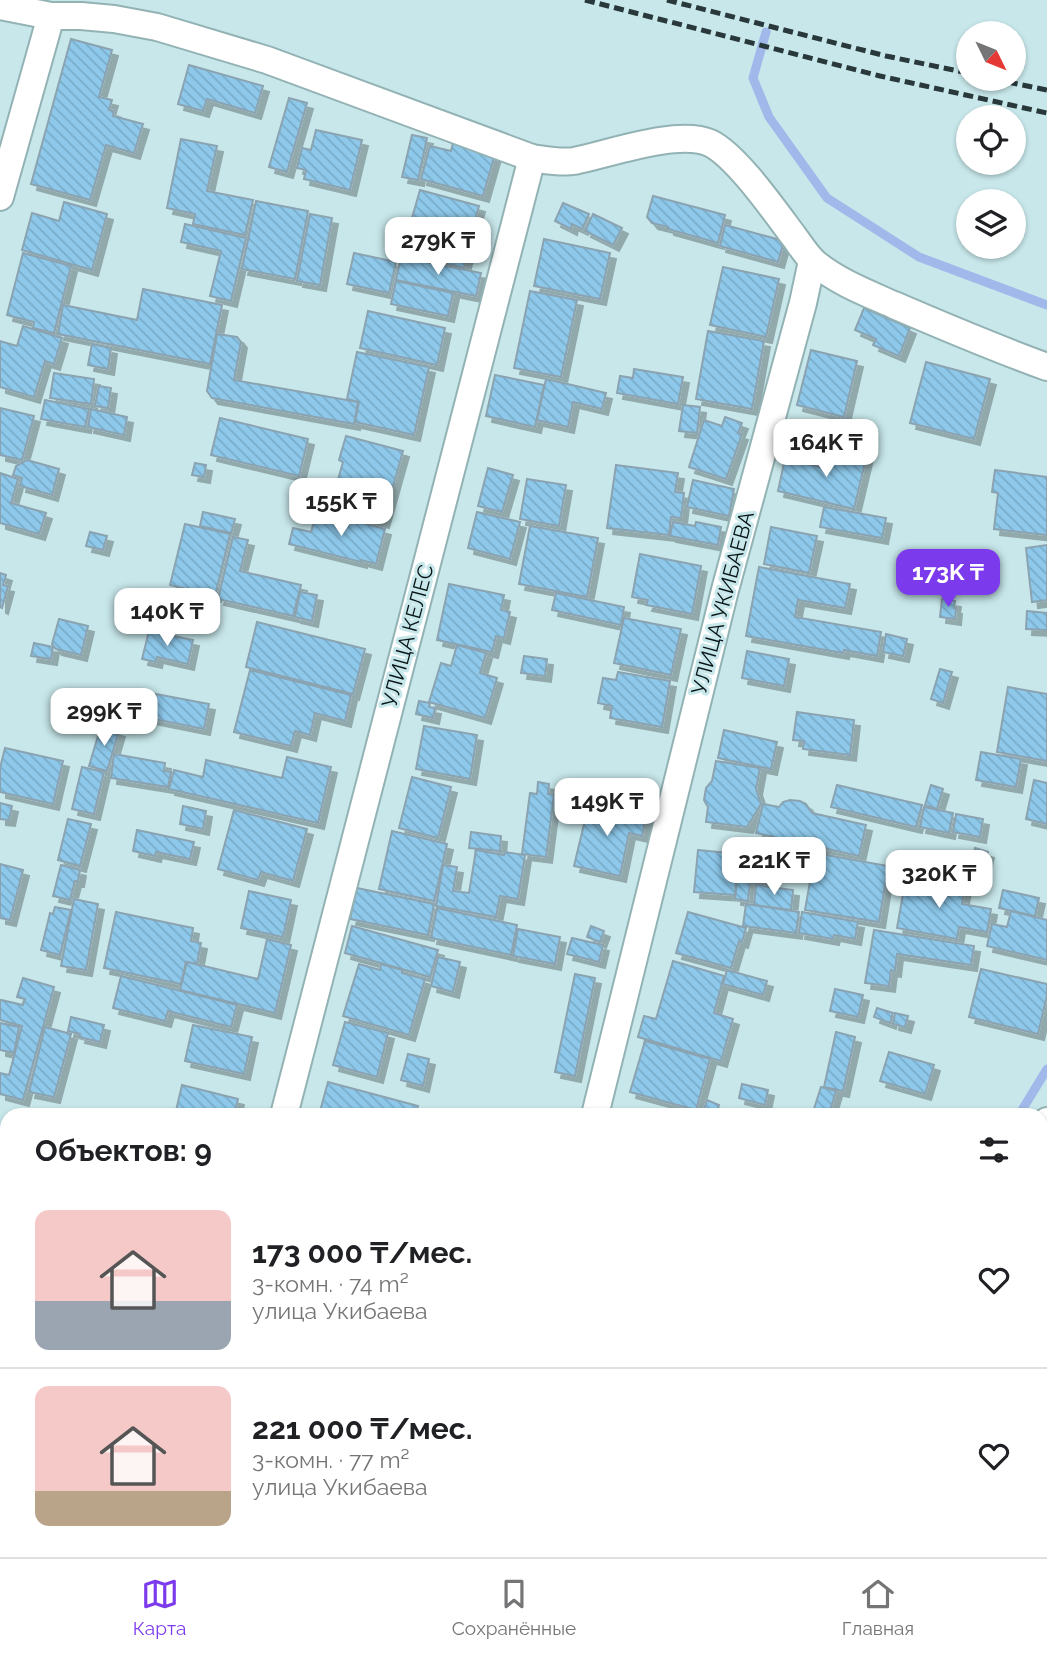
<!DOCTYPE html>
<html lang="ru">
<meta charset="utf-8">
<style>
body{margin:0;font-family:Raleway,sans-serif;background:#f6f6f6;color:#202124;height:100vh;display:flex;flex-direction:column;font-size:26px;white-space:nowrap}
*{box-sizing:border-box;margin:0}
p{font-size:23px;color:#757577}
.icon{flex:none;width:38px;height:38px;fill:none;stroke:currentColor;stroke-width:2;stroke-linecap:round;stroke-linejoin:round}
.map{position:relative;flex:1;overflow:hidden}
.panel{position:absolute;left:0px;top:1108px;width:1048px;height:450px;display:flex;flex-direction:column;background:#fff;border-radius:21px 21px 0 0;box-shadow:0 2px 5px #0004}
.panel>*{flex:none}
.needle{width:46px;rotate:133deg}
.fabs{position:absolute;left:956px;top:21px;display:grid;gap:14px}
.fabs a{display:grid;place-items:center;width:70px;height:70px;border-radius:50%;background:#fff;box-shadow:0 2px 5px #0004;font-size:35px}
.price{position:absolute;translate:-50% -60px;padding:0 16px;border-radius:14px;background:#fff;color:#222;font-size:23px;line-height:46px;filter:drop-shadow(0 2px 4px #0008)}
.price::after{content:'';position:absolute;left:50%;top:42px;width:21px;height:16px;margin-left:-10px;background:inherit;clip-path:polygon(0 0,100% 0,50% 100%)}
.price.on{background:#7c3aed;color:#fff}
ul{padding:0;list-style:none}
li{display:flex;align-items:center;gap:21px;height:175px;padding:0 35px}
li+li{border-top:2px solid #e0e0e0}
li span{display:grid;place-items:center;flex:none;width:196px;height:140px;border-radius:14px;color:#555}
li>.icon{margin-inline-start:auto}
span .icon{width:84px;height:84px;fill:#fffc;stroke-width:1}
li b{font-size:30px}
h2{display:flex;justify-content:space-between;align-items:center;height:84px;padding:0 35px;font-size:30px}
.menu{display:flex;justify-content:space-around;align-items:center;height:98px;border-top:2px solid #e0e0e0;background:#fff;font-size:19px;color:#757577}
.menu a{display:grid;justify-items:center;gap:4px}
.menu .on{color:#7c3aed}
.map>svg:first-child{display:block}
.lines{fill:none;stroke-linecap:round;stroke-linejoin:round}
.stream{stroke:#a0b8ea;stroke-width:9}
.building{fill:url(#building-back-hatch);stroke:#8ba3b1;stroke-width:2;filter:url(#shadow)}
.minor-casing{stroke:#93b2b4;stroke-width:30}
.minor{stroke:#fff;stroke-width:26}
.rail{stroke:#29383a;stroke-width:5;stroke-dasharray:10 5;stroke-linecap:butt}
.labels{text-anchor:middle;stroke-width:6;stroke-linejoin:round;paint-order:stroke}
.street-label{font-size:21px;fill:#081415;stroke:#c7e7ea}
</style>
<div class="map">
<svg width="1047" height="1557" viewBox="0 0 1047 1557">
<defs>
<pattern id="building-back-hatch" width="6" height="6" patternUnits="userSpaceOnUse" patternTransform="scale(1.75)"><rect width="6" height="6" fill="#8ec9eb"/><path d="M-1 5l2 2M0 0l6 6M5-1l2 2" fill="none" stroke="#79acc9"/></pattern>
<filter id="shadow"><feDropShadow dx="6" dy="6" stdDeviation="0" flood-color="#0004"/></filter>
</defs>
<rect width="100%" height="100%" fill="#c7e7ea"/>
<g class="lines">
<g class="stream">
<polyline points="766,32 753,78 769,117 827,198 919,257 1047,305"/>
<polyline points="1019,1115 1047,1069"/>
</g>
</g>
<g class="building">
<polygon points="71,39 112,50 99,97 112,100 109,110 114,111 113,116 143,124 134,153 106,145 90,200 31,184"/>
<polygon points="189,65 263,86 255,113 207,99 203,111 178,104"/>
<polygon points="289,98 307,103 287,172 269,167"/>
<polygon points="316,130 362,140 350,190 304,179 306,170 297,168 302,148 311,150"/>
<polygon points="412,135 427,138 418,180 402,177"/>
<polygon points="181,139 217,146 207,191 253,200 245,235 193,224 195,214 167,208"/>
<polygon points="453,143 495,154 483,196 421,179 430,146 451,151"/>
<polygon points="420,190 479,206 469,241 410,225"/>
<polygon points="653,196 725,215 718,243 668,229 668,227 652,223 647,217"/>
<polygon points="256,201 308,211 295,279 242,269"/>
<polygon points="64,202 107,214 92,270 22,250 32,213 59,221"/>
<polygon points="563,203 589,214 582,229 572,224 571,229 555,221"/>
<polygon points="310,214 332,218 320,285 297,281"/>
<polygon points="593,214 622,228 613,245 585,231"/>
<polygon points="185,224 246,238 231,301 210,296 221,251 181,242"/>
<polygon points="725,225 784,241 778,262 720,246"/>
<polygon points="452,239 469,243 464,268 447,264"/>
<polygon points="544,239 610,253 600,299 534,286"/>
<polygon points="23,253 71,266 54,333 33,328 34,322 7,315"/>
<polygon points="354,253 396,262 389,293 347,284"/>
<polygon points="401,257 481,273 476,296 396,280"/>
<polygon points="723,267 779,279 766,337 710,325"/>
<polygon points="396,281 453,293 448,316 391,304"/>
<polygon points="143,289 222,305 210,364 58,334 63,305 137,320"/>
<polygon points="530,291 577,300 561,377 514,368"/>
<polygon points="864,308 910,328 899,356 873,345 876,339 855,330"/>
<polygon points="368,311 445,328 437,365 360,348"/>
<polygon points="23,326 62,338 54,364 45,361 34,397 0,387 0,341 17,346"/>
<polygon points="708,331 764,341 752,409 696,399"/>
<polygon points="217,334 237,337 241,342 234,380 358,402 354,424 212,398 207,391"/>
<polygon points="92,344 111,348 108,369 88,365"/>
<polygon points="811,350 857,361 844,417 797,405"/>
<polygon points="357,352 429,367 414,435 355,422 359,402 347,399"/>
<polygon points="926,362 990,379 974,439 910,423"/>
<polygon points="634,369 683,377 678,404 617,393 620,376 633,378"/>
<polygon points="54,373 94,379 91,404 50,398"/>
<polygon points="495,375 544,385 535,427 486,416"/>
<polygon points="546,379 606,393 602,409 573,402 568,427 537,420"/>
<polygon points="99,386 111,388 108,408 95,406"/>
<polygon points="45,400 89,409 85,427 41,419"/>
<polygon points="683,405 700,407 697,433 679,431"/>
<polygon points="0,408 34,416 22,460 0,455"/>
<polygon points="91,409 127,417 124,435 88,427"/>
<polygon points="725,417 742,423 738,433 742,434 726,479 689,467 704,420 722,426"/>
<polygon points="220,418 308,439 299,476 211,455"/>
<polygon points="798,426 826,432 824,441 821,440 819,448 795,442"/>
<polygon points="346,436 403,451 383,522 330,508 343,462 339,460"/>
<polygon points="838,447 867,454 854,509 778,491 784,463 788,460 820,467 821,461 834,464"/>
<polygon points="27,460 59,469 52,495 20,486 22,478 13,475 16,466"/>
<polygon points="195,463 206,465 204,477 192,475"/>
<polygon points="616,465 678,473 675,492 684,493 681,518 671,517 669,535 607,528"/>
<polygon points="488,468 513,475 502,512 478,506"/>
<polygon points="995,470 1047,477 1047,535 994,529 998,493 992,492"/>
<polygon points="0,473 18,479 11,503 46,513 39,534 0,523"/>
<polygon points="527,479 566,485 559,526 520,519"/>
<polygon points="693,480 734,489 729,516 687,507"/>
<polygon points="824,507 886,518 882,538 820,527"/>
<polygon points="317,511 385,529 376,564 361,560 361,562 289,544 293,528 311,532"/>
<polygon points="203,512 235,519 231,533 200,526"/>
<polygon points="477,512 520,522 510,559 468,548"/>
<polygon points="673,522 695,526 696,522 721,527 718,545 670,536"/>
<polygon points="185,524 230,534 215,596 170,585"/>
<polygon points="530,526 598,538 587,597 519,584"/>
<polygon points="771,527 817,536 809,573 764,564"/>
<polygon points="90,532 107,536 103,550 86,546"/>
<polygon points="233,537 248,540 240,571 301,585 293,616 218,599"/>
<polygon points="1047,545 1047,600 1032,602 1026,548"/>
<polygon points="640,554 701,566 692,614 646,605 648,600 632,597"/>
<polygon points="759,567 850,584 845,608 798,600 795,617 881,632 877,656 844,650 843,653 746,636"/>
<polygon points="0,573 6,575 3,585 8,586 2,608 0,607"/>
<polygon points="449,584 504,595 501,610 510,612 504,638 496,636 492,652 437,640"/>
<polygon points="300,592 317,595 312,621 295,617"/>
<polygon points="556,593 624,607 621,625 552,610"/>
<polygon points="942,599 955,601 954,608 956,608 955,619 940,617"/>
<polygon points="1027,611 1047,613 1047,630 1026,629"/>
<polygon points="624,618 681,629 671,675 614,663"/>
<polygon points="59,619 88,626 81,655 56,649 52,644"/>
<polygon points="257,622 365,649 353,694 246,667"/>
<polygon points="149,631 193,640 188,664 157,657 156,662 142,659"/>
<polygon points="886,634 907,639 903,656 883,652"/>
<polygon points="34,643 53,647 51,659 31,656"/>
<polygon points="457,645 486,653 480,673 497,678 485,718 429,702 441,663 451,666"/>
<polygon points="747,651 789,659 784,686 742,678"/>
<polygon points="524,656 547,659 545,676 521,673"/>
<polygon points="940,669 952,672 943,703 931,699"/>
<polygon points="250,670 351,695 345,721 315,713 310,735 295,731 291,746 234,732"/>
<polygon points="618,672 670,681 662,727 610,718 612,706 598,703 603,678 616,680"/>
<polygon points="1008,687 1047,694 1047,761 997,752"/>
<polygon points="156,694 209,704 204,729 129,714 132,697 155,701"/>
<polygon points="419,701 430,703 429,707 435,708 433,718 416,714"/>
<polygon points="797,712 854,720 850,755 803,749 804,741 793,740"/>
<polygon points="101,726 119,731 107,771 89,766"/>
<polygon points="424,726 477,735 470,779 416,769"/>
<polygon points="724,730 777,742 771,769 718,758"/>
<polygon points="5,748 63,761 53,804 0,792 0,768"/>
<polygon points="981,752 1021,759 1016,787 976,780"/>
<polygon points="114,754 165,763 164,771 171,772 168,787 111,778"/>
<polygon points="287,757 331,767 318,823 169,789 174,770 203,777 206,760 282,778"/>
<polygon points="716,761 760,768 756,789 761,804 747,827 706,822 708,807 704,800 706,788 712,781"/>
<polygon points="82,767 104,772 94,814 72,809"/>
<polygon points="412,777 451,787 438,838 399,828"/>
<polygon points="1034,780 1047,783 1047,824 1026,819"/>
<polygon points="538,782 549,784 548,794 554,795 546,857 522,854 530,793 537,794"/>
<polygon points="837,785 922,805 916,827 831,807"/>
<polygon points="931,785 943,789 937,809 925,805"/>
<polygon points="790,800 800,801 806,804 812,813 866,825 859,856 756,833 763,804 779,807 783,802"/>
<polygon points="0,803 12,806 9,820 0,819"/>
<polygon points="589,803 646,816 642,836 629,833 620,876 574,866"/>
<polygon points="183,806 206,811 203,829 180,824"/>
<polygon points="924,807 953,813 949,833 920,827"/>
<polygon points="234,810 307,829 293,881 261,872 258,880 218,869"/>
<polygon points="956,814 983,819 980,837 953,832"/>
<polygon points="68,819 91,824 80,866 58,860"/>
<polygon points="137,830 194,842 190,859 156,852 155,856 133,851"/>
<polygon points="392,831 447,844 434,901 379,889"/>
<polygon points="471,832 501,836 500,851 469,848"/>
<polygon points="753,845 767,846 763,884 750,883 748,901 735,899 739,854 752,855"/>
<polygon points="975,848 988,852 983,872 970,868"/>
<polygon points="476,850 504,855 505,852 525,855 518,899 500,896 496,917 436,906 443,865 457,867 453,891 469,893"/>
<polygon points="698,850 738,854 735,895 694,892"/>
<polygon points="815,853 888,866 879,922 805,910"/>
<polygon points="0,864 23,870 10,920 0,918"/>
<polygon points="61,865 80,870 78,881 75,881 70,900 53,896"/>
<polygon points="906,877 965,887 962,904 991,909 987,932 959,927 957,939 897,928"/>
<polygon points="756,885 793,890 791,910 754,905"/>
<polygon points="357,888 434,904 428,935 350,919"/>
<polygon points="1003,890 1039,898 1035,916 999,908"/>
<polygon points="249,891 291,900 283,937 241,928"/>
<polygon points="74,899 98,904 86,970 61,966"/>
<polygon points="746,904 799,912 796,933 743,926"/>
<polygon points="55,907 71,910 60,955 41,950 50,913 53,914"/>
<polygon points="437,908 517,925 511,955 431,938"/>
<polygon points="1011,911 1047,920 1047,960 987,946 992,924 1007,927"/>
<polygon points="116,912 193,928 191,941 201,943 197,964 186,962 181,984 104,968"/>
<polygon points="688,912 746,928 742,942 739,941 731,968 676,953"/>
<polygon points="802,912 858,922 855,939 834,935 833,939 799,933"/>
<polygon points="352,926 438,950 430,977 345,953"/>
<polygon points="591,926 604,931 600,942 587,937"/>
<polygon points="518,929 560,937 555,964 513,956"/>
<polygon points="874,930 974,946 971,965 897,954 895,971 891,970 889,986 865,983"/>
<polygon points="572,938 603,945 599,962 567,954"/>
<polygon points="267,939 291,945 275,1013 180,990 187,962 258,979"/>
<polygon points="438,957 460,962 453,992 431,986"/>
<polygon points="673,961 724,976 714,1013 733,1019 721,1061 638,1037 644,1016 656,1019"/>
<polygon points="359,964 380,970 381,964 402,970 402,973 425,979 409,1035 343,1016"/>
<polygon points="981,969 1047,984 1047,995 1038,1034 969,1017"/>
<polygon points="727,970 767,981 763,995 723,984"/>
<polygon points="575,974 595,978 575,1076 555,1072"/>
<polygon points="121,976 237,1005 231,1027 168,1011 165,1021 113,1008"/>
<polygon points="23,978 54,987 23,1100 0,1094 0,1073 9,1075 22,1026 0,1020 0,1002 1,1000 23,1005 25,999 17,997"/>
<polygon points="835,989 863,995 858,1017 830,1011"/>
<polygon points="877,1008 893,1013 890,1023 874,1017"/>
<polygon points="895,1013 908,1016 905,1027 893,1024"/>
<polygon points="71,1017 104,1025 100,1042 79,1037 80,1034 68,1031"/>
<polygon points="345,1022 388,1033 377,1077 333,1065"/>
<polygon points="0,1023 19,1027 14,1053 0,1050"/>
<polygon points="193,1025 252,1037 244,1074 185,1061"/>
<polygon points="45,1027 71,1034 54,1097 29,1092"/>
<polygon points="836,1032 855,1037 843,1091 824,1087"/>
<polygon points="645,1041 710,1059 696,1110 630,1092"/>
<polygon points="889,1052 934,1065 925,1094 880,1081"/>
<polygon points="408,1054 429,1059 423,1086 401,1080"/>
<polygon points="328,1082 418,1106 415,1115 319,1115"/>
<polygon points="742,1084 768,1090 765,1105 739,1098"/>
<polygon points="182,1085 238,1099 234,1115 175,1115"/>
<polygon points="821,1087 836,1091 829,1114 833,1115 812,1115"/>
<polygon points="707,1100 719,1105 716,1115 708,1115 703,1113"/>
<polygon points="1,1156 7,1157 7,1201 0,1199"/>
<polygon points="1041,1182 1047,1184 1047,1214 1041,1212"/>
<polygon points="1041,1232 1047,1234 1047,1291 1041,1288"/>
<polygon points="0,1263 7,1265 7,1288 0,1287"/>
<polygon points="0,1299 7,1300 7,1358 0,1357"/>
<polygon points="1047,1308 1047,1340 1041,1338 1041,1324"/>
<polygon points="1047,1386 1047,1453 1041,1450 1041,1394 1043,1395"/>
<polygon points="0,1419 7,1420 7,1476 0,1475"/>
<polygon points="0,1538 7,1539 7,1550 57,1550 60,1551 58,1557 0,1557"/>
<polygon points="217,1550 266,1550 264,1557 216,1557"/>
<polygon points="268,1550 311,1550 309,1557 266,1557"/>
<polygon points="521,1550 555,1550 553,1557 519,1557"/>
<polygon points="625,1550 651,1550 650,1557 616,1557 617,1555 624,1556"/>
<polygon points="779,1550 832,1550 831,1557 804,1557"/>
<polygon points="971,1550 1035,1550 1035,1557 970,1557"/>
</g>
<g class="lines">
<defs>
<g id="minor">
<path d="M0,6L51,16H81L114,19L157,27L267,60L532,158C546,160 560,163 574,161C609,154 677,129 710,143C737,156 776,213 795,238C801,246 807,256 815,263C838,282 867,293 894,305C945,327 995,348 1047,367"/>
<polyline points="0,197 51,16"/>
<polyline points="284,1115 532,158"/>
<polyline points="595,1115 725,590 803,303 812,261"/>
<polyline points="1041,1133 1047,1121"/>
<polyline points="0,1235 7,1237"/>
<polyline points="1041,1472 1047,1474"/>
<polyline points="174,1557 175,1550"/>
<polyline points="486,1557 487,1550"/>
<polyline points="886,1557 888,1550"/>
</g>
</defs>
<use href="#minor" class="minor-casing"/>
<use href="#minor" class="minor"/>
<g class="rail">
<polyline points="585,0 880,76 1047,113"/>
<polyline points="667,0 886,56 968,73"/>
<polyline points="993,79 1047,90"/>
</g>
</g>
<g class="labels">
<g class="street-label">
<text transform="translate(723 603) rotate(-75)" y="7">УЛИЦА УКИБАЕВА</text>
<text transform="translate(408 636) rotate(-75)" y="7">УЛИЦА КЕЛЕС</text>
</g>
</g>
</svg>
<div class="fabs">
<a><svg class="needle" viewBox="-14 -14 28 28"><path d="M0-13l5 13h-10z" fill="#e53935"/><path d="M0 13l5-13h-10z" fill="#757577"/></svg></a>
<a><svg class="icon" aria-label="locate" viewBox="0 0 24 24"><circle cx="12" cy="12" r="6"/><path d="M12 2v4M12 18v4M2 12h4M18 12h4"/></svg></a>
<a><svg class="icon" aria-label="layers" viewBox="0 0 24 24"><path d="M12 4l9 5-9 5-9-5zM3 14l9 5 9-5"/></svg></a>
</div>
<b class="price" style="left:438px;top:277px">279K ₸</b>
<b class="price" style="left:826px;top:479px">164K ₸</b>
<b class="price" style="left:341px;top:538px">155K ₸</b>
<b class="price on" style="left:948px;top:609px">173K ₸</b>
<b class="price" style="left:167px;top:648px">140K ₸</b>
<b class="price" style="left:104px;top:748px">299K ₸</b>
<b class="price" style="left:607px;top:838px">149K ₸</b>
<b class="price" style="left:774px;top:897px">221K ₸</b>
<b class="price" style="left:939px;top:910px">320K ₸</b>
<section class="panel">
<h2>Объектов: 9<svg class="icon" aria-label="filters" viewBox="0 0 24 24"><path d="M4 7h16M4 17h16"/><circle cx="9" cy="7" r="2"/><circle cx="15" cy="17" r="2"/></svg></h2>
<ul>
<li><span style="background:linear-gradient(#f6c9c9 65%,#9aa5b1 0)"><svg class="icon" aria-label="home" viewBox="0 0 24 24"><path d="M3 11l9-7 9 7M6 9v11h12V9"/></svg></span><div><b>173 000 ₸/мес.</b><p>3-комн. · 74 m²</p><p>улица Укибаева</p></div><svg class="icon" aria-label="heart" viewBox="0 0 24 24"><path d="M12 20l-8-8c-3-5 5-10 8-4 3-6 11-1 8 4z"/></svg></li>
<li><span style="background:linear-gradient(#f6c9c9 75%,#b9a48a 0)"><svg class="icon" aria-label="home" viewBox="0 0 24 24"><path d="M3 11l9-7 9 7M6 9v11h12V9"/></svg></span><div><b>221 000 ₸/мес.</b><p>3-комн. · 77 m²</p><p>улица Укибаева</p></div><svg class="icon" aria-label="heart" viewBox="0 0 24 24"><path d="M12 20l-8-8c-3-5 5-10 8-4 3-6 11-1 8 4z"/></svg></li>
</ul>
</section>
</div>
<nav class="menu">
<a class="on"><svg class="icon" aria-label="map" viewBox="0 0 24 24"><path d="M3 6l6-2 6 2 6-2v14l-6 2-6-2-6 2zM9 4v14M15 6v14"/></svg>Карта</a>
<a><svg class="icon" aria-label="saved" viewBox="0 0 24 24"><path d="M7 4h10v16l-5-4-5 4z"/></svg>Сохранённые</a>
<a><svg class="icon" aria-label="home" viewBox="0 0 24 24"><path d="M3 11l9-7 9 7M6 9v11h12V9"/></svg>Главная</a>
</nav>
